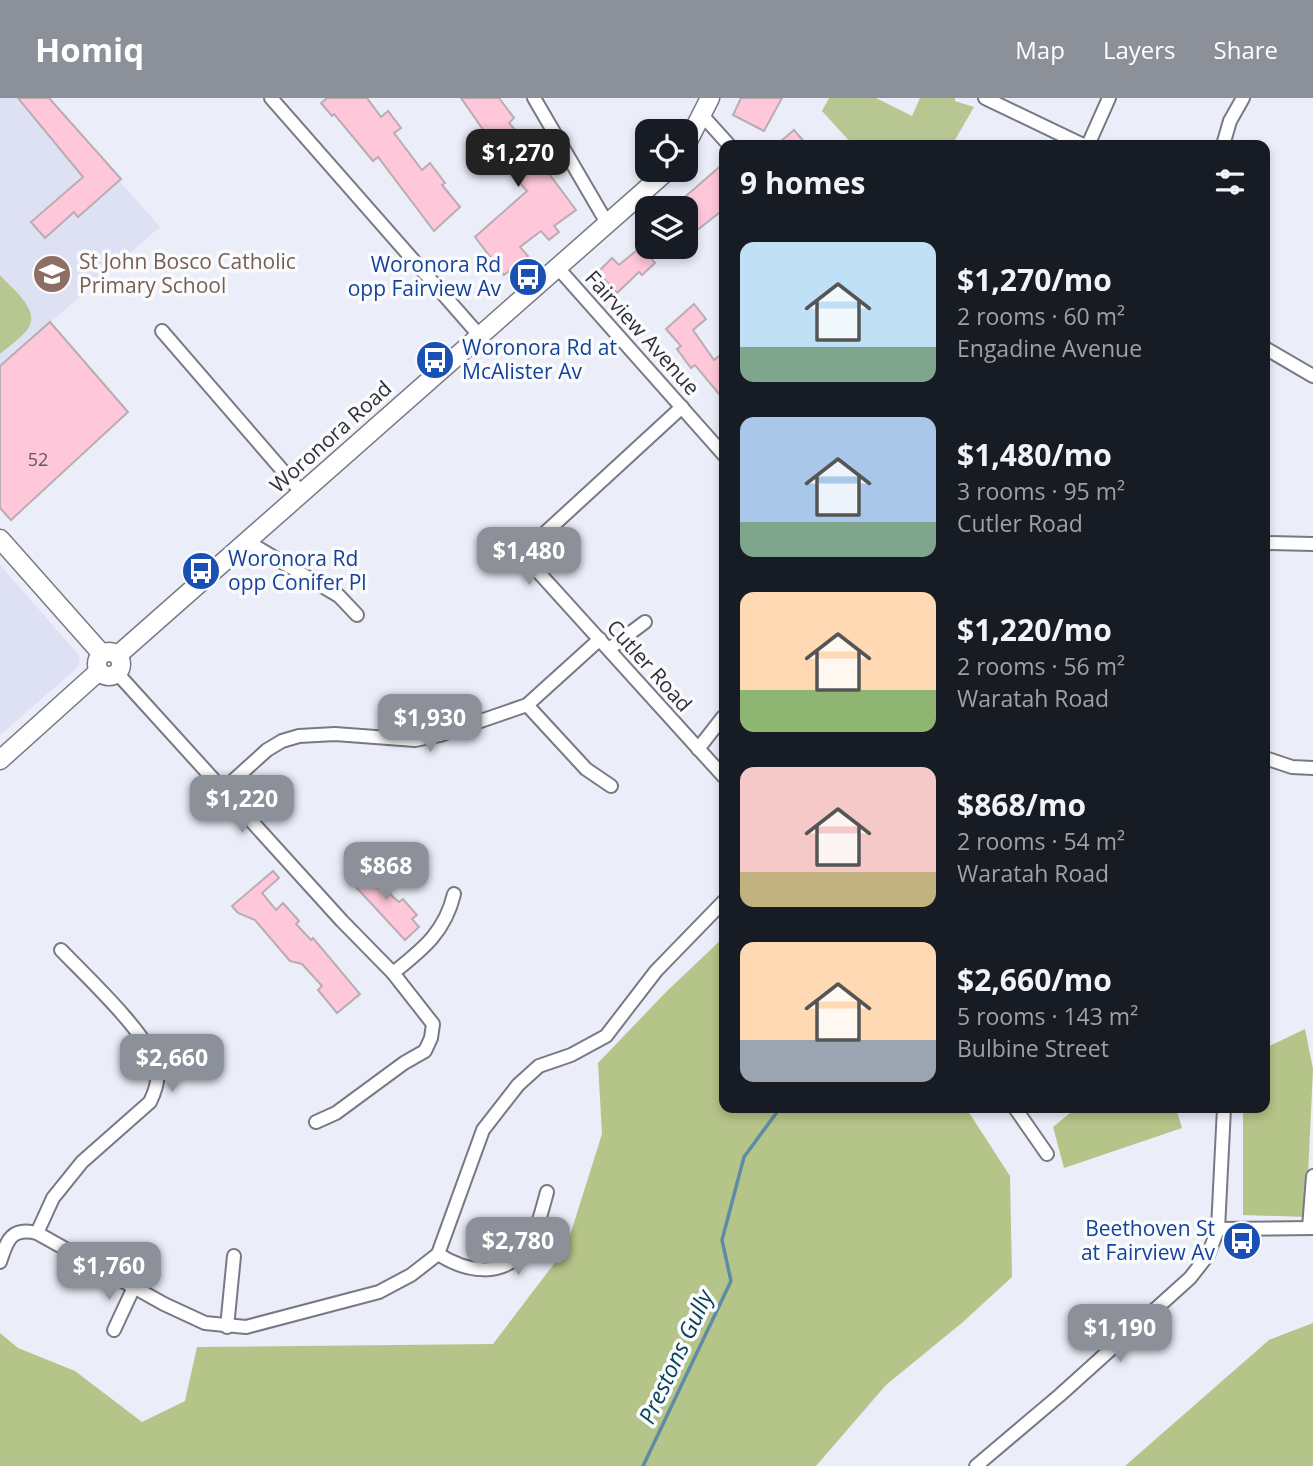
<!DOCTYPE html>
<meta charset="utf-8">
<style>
body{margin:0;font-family:"Open Sans",sans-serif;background:#242831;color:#f1f3f6;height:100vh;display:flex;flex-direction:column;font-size:26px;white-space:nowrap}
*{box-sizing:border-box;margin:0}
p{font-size:23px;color:#9ea1a6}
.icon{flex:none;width:38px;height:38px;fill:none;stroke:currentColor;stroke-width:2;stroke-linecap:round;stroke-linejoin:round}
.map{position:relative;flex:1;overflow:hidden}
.sheet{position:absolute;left:719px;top:42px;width:551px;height:973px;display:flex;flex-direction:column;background:#171b24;border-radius:14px;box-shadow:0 4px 10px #0003}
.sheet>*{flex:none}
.fabs{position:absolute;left:635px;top:21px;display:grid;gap:14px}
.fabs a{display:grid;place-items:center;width:63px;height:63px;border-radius:14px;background:#171b24;box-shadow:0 4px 10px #0003;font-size:35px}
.price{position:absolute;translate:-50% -60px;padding:0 16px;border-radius:14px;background:#8c9099;color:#fff;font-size:23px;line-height:46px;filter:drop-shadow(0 2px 4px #0008)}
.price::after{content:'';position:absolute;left:50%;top:42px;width:21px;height:16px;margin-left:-10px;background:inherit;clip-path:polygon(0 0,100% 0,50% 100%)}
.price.active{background:#222;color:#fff}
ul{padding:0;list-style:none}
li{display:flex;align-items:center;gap:21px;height:175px;padding:0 21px}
li span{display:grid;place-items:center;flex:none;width:196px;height:140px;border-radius:14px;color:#555}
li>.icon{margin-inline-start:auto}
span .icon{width:84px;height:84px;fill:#fffc;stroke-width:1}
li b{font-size:30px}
h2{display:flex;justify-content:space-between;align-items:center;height:84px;padding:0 21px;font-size:30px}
header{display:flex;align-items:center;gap:42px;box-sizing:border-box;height:98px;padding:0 35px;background:#8c9099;color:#fff}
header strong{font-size:33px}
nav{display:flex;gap:38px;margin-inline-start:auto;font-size:24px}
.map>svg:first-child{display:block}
.built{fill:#dee1f3}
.green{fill:#b8c692}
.forest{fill:#b5c488}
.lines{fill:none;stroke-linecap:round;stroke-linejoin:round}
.stream{stroke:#5e8ca4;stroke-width:3.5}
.building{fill:#fec8da;stroke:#baadb1;stroke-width:2}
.street-casing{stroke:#787984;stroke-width:16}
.secondary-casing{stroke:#787984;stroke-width:21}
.street{stroke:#fff;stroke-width:12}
.secondary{stroke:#fff;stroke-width:18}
.labels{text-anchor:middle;stroke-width:7;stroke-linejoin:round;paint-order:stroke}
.number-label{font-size:18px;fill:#64565e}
.education-label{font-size:21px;fill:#785e54;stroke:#fafbfd;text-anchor:start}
.transit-label{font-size:21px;fill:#164399;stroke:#fafbfd;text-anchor:end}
.street-label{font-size:21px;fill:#303035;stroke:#fafbfd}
.water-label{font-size:23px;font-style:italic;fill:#0a4259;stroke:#fafbfd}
</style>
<header>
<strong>Homiq</strong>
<nav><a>Map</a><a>Layers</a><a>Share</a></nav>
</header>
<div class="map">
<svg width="1313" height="1368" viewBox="0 0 1313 1368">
<rect width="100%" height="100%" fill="#ebedf8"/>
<g class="built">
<polygon points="0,0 46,0 160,129 0,268"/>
<polygon points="0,467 78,556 80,563 77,570 0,637"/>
</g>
<g class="green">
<polygon points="829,0 876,0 912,18 920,0 955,0 955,3 974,9 952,47 853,47 822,13"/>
<path d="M0,177C10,189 40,211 29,229C23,239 9,248 0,256Z"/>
</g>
<g class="forest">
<polygon points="724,839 724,1010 966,1010 1010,1078 1012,1179 963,1224 886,1287 816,1368 0,1368 0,1235 18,1250 75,1273 142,1324 185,1303 197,1249 493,1246 566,1150 602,1036 598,965 666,894"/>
<polygon points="1305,931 1313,971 1306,1119 1243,1117 1243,1010 1265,1010 1265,950"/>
<polygon points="1076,1010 1176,1010 1182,1030 1064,1070 1053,1029"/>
<polygon points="1313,1225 1313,1368 1125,1368 1269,1242"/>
</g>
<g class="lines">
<polyline class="stream" points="643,1368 731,1183 722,1142 744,1059 780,1010"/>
</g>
<g class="building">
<polygon points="18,0 49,0 121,81 78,119 74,114 45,140 31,124 83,79"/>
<polygon points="327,0 367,0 381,19 388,13 401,30 394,35 422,72 430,65 445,85 442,87 460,109 434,133 378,59 373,63 334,16 332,18 321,5"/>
<polygon points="461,0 499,0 514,20 509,25 535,54 536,52 552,75 550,77 576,112 554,128 559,134 549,142 541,133 520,149 528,158 504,177 475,139 527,93 489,50 493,46"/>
<polygon points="741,0 782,0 764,33 733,17"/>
<polygon points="794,32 807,47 776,47 787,38"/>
<polygon points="724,65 724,111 686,141 686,98"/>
<polygon points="648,143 648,149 662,149 650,159 655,165 642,177 639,174 617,195 598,174 612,160 619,167"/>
<polygon points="694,206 706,221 693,232 714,262 724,254 724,302 695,267 691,270 677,251 681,248 666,231"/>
<polygon points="50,224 128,314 11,422 0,410 0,268"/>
<polygon points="370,766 377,774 374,777 393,799 399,804 403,801 417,817 412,821 419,829 405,842 354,787 351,781"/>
<polygon points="273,773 279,780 262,795 276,812 283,805 299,823 296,826 311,842 313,840 360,896 337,915 318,892 322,888 302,866 290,863 255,822 238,815 232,808"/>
</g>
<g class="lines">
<defs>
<g id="street">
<polyline points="271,0 479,237"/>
<polyline points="534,0 607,125"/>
<polyline points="985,0 1083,47"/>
<polyline points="702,17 729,47"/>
<polyline points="1088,47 1109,0"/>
<polyline points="1223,47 1230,23 1243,0"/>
<polyline points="558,170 724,357"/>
<polyline points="162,233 302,395"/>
<polyline points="1265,250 1313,278"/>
<polyline points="682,309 522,456 724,679"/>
<polyline points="248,444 339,498 357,517"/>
<polyline points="1265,445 1313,446"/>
<polyline points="609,551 645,524"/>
<polyline points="117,575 342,823 393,875 433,926 431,940 425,953 404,965 336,1015 316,1024"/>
<polyline points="527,607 586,671 611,688"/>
<polyline points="698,651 723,619"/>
<polyline points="1265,660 1292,669 1313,670"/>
<polyline points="224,691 267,652 282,643 299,638 335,636 415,642 440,637 527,607 600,541"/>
<path d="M393,875C423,851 445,834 454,796"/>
<polyline points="1015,1010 1047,1056"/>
<polyline points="1309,1130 1313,1078"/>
<polyline points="1218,1131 1313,1130"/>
<path d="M37,1135L53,1100L82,1064L150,1004C156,992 160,979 156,966C146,934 86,878 61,852"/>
<path d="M438,1156C466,1174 503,1181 525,1150C537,1135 542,1112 547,1094"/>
<path d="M0,1164C7,1142 11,1129 37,1135L164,1206L205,1225L246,1229L379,1194L411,1177L438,1156L483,1032L518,987L539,968L571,957L606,938L656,873L724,803"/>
<polyline points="227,1229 234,1158"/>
<polyline points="114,1232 134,1189"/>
<polyline points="976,1368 1060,1297 1190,1180 1208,1157 1218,1131 1224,1010"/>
</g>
<g id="secondary">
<polyline points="686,47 710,0"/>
<polyline points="0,441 102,556"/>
<circle cx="109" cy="566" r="12"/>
<polyline points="118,557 668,72"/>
<polyline points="0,662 99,573"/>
</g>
</defs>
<use href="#street" class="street-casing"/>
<use href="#secondary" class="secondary-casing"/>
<use href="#street" class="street"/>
<use href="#secondary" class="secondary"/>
</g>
<defs>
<symbol id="school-disc" viewBox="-11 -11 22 22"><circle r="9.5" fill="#8d6e63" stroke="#fafbfd"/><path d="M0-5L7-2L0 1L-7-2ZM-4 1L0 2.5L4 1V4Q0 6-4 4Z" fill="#fff"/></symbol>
<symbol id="bus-disc" viewBox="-11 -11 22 22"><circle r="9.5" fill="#1a4fb4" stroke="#fafbfd"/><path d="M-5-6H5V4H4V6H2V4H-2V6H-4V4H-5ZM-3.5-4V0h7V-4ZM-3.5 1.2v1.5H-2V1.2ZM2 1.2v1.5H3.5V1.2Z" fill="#fff"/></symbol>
</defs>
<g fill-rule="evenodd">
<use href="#school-disc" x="30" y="154" width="44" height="44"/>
<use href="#bus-disc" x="506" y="157" width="44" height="44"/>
<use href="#bus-disc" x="413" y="240" width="44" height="44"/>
<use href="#bus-disc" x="179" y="451" width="44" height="44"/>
<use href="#bus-disc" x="1220" y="1121" width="44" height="44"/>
</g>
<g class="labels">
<g class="number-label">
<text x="38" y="368">52</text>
</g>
<g class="education-label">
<text x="79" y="171">St John Bosco Catholic<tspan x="79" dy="24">Primary School</tspan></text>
</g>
<g class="transit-label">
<text x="501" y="174">Woronora Rd<tspan x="501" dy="24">opp Fairview Av</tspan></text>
<text x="462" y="257" text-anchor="start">Woronora Rd at<tspan x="462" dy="24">McAlister Av</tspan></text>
<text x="228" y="468" text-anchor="start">Woronora Rd<tspan x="228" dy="24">opp Conifer Pl</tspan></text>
<text x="1215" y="1138">Beethoven St<tspan x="1215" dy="24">at Fairview Av</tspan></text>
</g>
<g class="street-label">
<text transform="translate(642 235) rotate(48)" y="7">Fairview Avenue</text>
<text transform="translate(331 339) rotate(-42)" y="7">Woronora Road</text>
<text transform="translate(649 568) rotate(48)" y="7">Cutler Road</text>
</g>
<g class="water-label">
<text transform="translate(676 1259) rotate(-65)" y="8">Prestons Gully</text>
</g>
</g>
</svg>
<div class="fabs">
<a><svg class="icon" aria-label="locate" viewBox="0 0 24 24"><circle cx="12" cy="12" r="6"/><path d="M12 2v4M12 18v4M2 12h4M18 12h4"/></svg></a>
<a><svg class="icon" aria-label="layers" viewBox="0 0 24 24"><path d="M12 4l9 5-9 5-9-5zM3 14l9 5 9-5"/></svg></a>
</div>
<b class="price active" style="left:518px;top:91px">$1,270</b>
<b class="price" style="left:529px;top:489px">$1,480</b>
<b class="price" style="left:430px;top:656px">$1,930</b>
<b class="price" style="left:242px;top:737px">$1,220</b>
<b class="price" style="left:386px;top:804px">$868</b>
<b class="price" style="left:172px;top:996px">$2,660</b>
<b class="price" style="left:518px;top:1179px">$2,780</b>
<b class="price" style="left:109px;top:1204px">$1,760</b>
<b class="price" style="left:1120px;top:1266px">$1,190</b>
<section class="sheet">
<h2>9 homes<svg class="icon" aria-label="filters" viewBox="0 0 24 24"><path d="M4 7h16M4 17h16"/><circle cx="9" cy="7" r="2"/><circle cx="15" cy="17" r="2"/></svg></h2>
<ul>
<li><span style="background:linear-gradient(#bfe0f5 75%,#7fa58c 0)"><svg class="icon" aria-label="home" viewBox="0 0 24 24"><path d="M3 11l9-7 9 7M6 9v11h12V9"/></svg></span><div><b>$1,270/mo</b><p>2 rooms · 60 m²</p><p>Engadine Avenue</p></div></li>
<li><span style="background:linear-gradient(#a9c7e8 75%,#7fa58c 0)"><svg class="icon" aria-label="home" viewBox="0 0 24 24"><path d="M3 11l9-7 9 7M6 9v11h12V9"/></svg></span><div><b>$1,480/mo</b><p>3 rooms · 95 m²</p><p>Cutler Road</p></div></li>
<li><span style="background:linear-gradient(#ffd9b3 70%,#8fb573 0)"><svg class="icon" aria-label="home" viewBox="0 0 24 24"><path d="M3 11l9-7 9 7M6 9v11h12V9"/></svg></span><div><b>$1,220/mo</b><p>2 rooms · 56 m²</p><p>Waratah Road</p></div></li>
<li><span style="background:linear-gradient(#f6c9c9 75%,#c2b280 0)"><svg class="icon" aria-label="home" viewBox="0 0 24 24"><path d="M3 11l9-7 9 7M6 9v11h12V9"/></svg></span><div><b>$868/mo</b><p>2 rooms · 54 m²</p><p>Waratah Road</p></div></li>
<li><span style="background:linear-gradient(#ffd9b3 70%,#9aa5b1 0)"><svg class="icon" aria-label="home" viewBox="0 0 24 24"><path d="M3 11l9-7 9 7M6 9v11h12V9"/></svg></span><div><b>$2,660/mo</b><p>5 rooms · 143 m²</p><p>Bulbine Street</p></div></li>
</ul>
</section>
</div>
